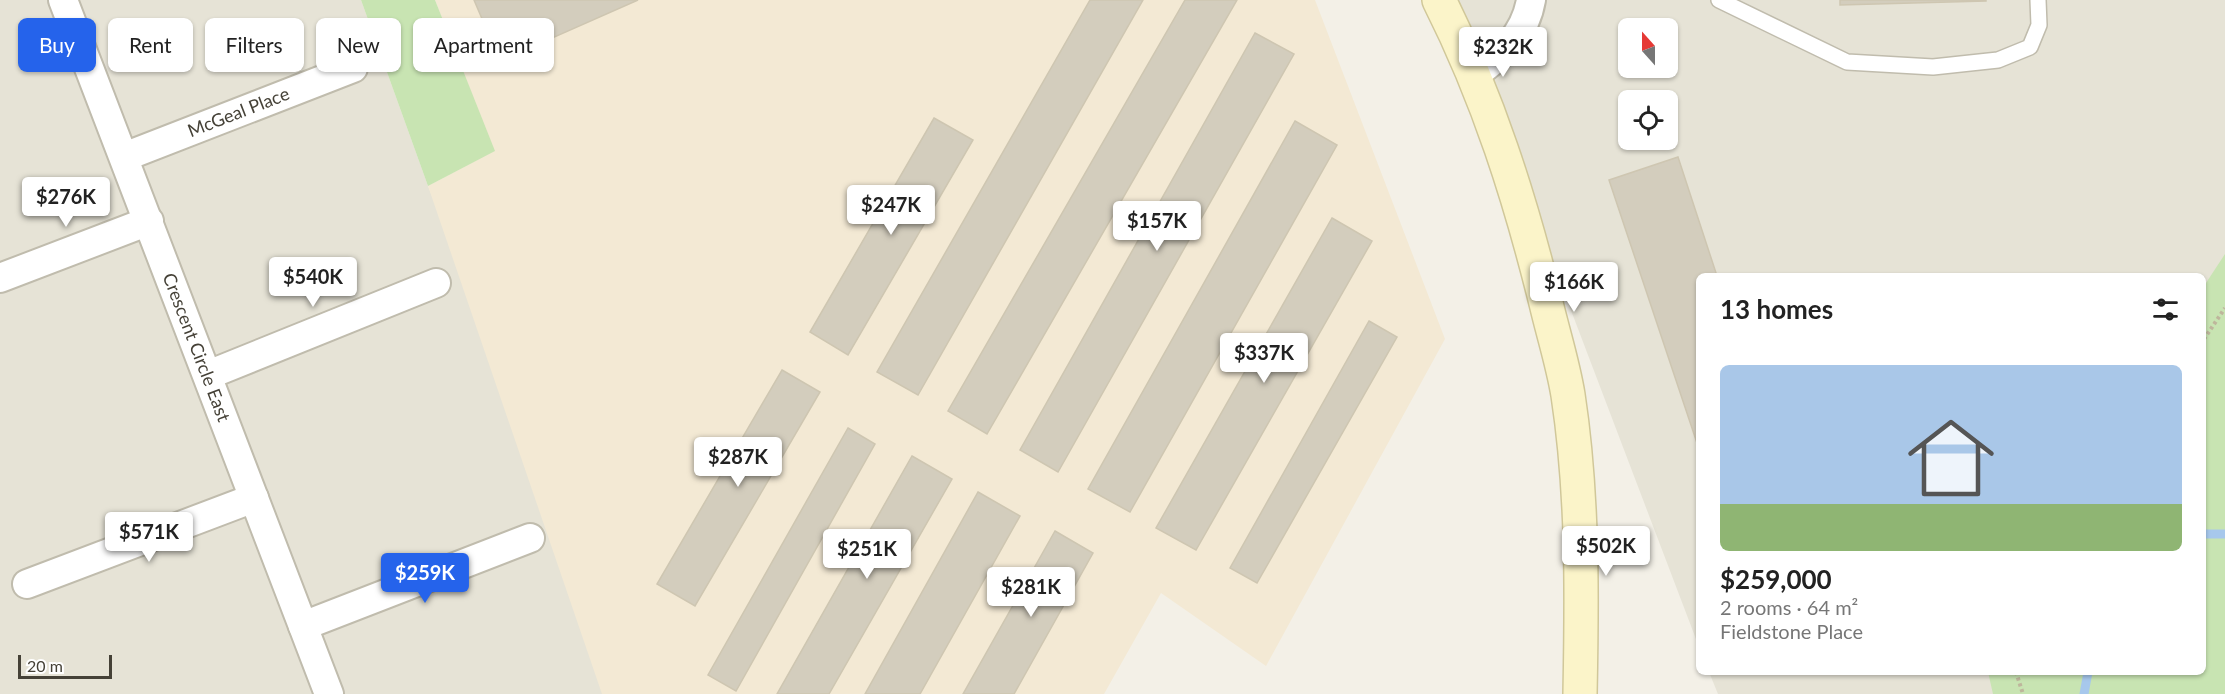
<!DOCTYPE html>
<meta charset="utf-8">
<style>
body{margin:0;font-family:Lato,sans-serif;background:#f6f6f6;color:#222;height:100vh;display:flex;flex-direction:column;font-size:22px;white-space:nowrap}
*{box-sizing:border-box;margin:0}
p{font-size:20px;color:#767676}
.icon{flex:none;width:33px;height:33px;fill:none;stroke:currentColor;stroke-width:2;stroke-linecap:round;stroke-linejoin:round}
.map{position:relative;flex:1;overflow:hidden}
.drawer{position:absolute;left:1696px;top:273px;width:510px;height:402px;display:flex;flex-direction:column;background:#fff;border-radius:9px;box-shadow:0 2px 4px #0004}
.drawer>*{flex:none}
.hud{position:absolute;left:18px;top:18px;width:570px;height:54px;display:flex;gap:12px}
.needle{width:39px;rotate:339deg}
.buttons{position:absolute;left:1618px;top:18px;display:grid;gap:12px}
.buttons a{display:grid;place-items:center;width:60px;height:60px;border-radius:9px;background:#fff;box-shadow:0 2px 4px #0004;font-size:30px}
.scale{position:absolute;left:18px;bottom:15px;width:94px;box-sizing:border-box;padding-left:6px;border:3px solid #454137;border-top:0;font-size:16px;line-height:21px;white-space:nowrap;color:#454137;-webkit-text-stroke:4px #fff;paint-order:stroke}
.price{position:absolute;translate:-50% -51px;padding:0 14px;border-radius:6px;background:#fff;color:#222;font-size:20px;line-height:39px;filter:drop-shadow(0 2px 3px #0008)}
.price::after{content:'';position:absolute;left:50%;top:36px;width:18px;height:14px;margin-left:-9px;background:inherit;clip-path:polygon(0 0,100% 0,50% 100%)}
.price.active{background:#2563eb;color:#fff}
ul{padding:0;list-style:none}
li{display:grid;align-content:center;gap:12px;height:318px;padding:0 24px}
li+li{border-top:2px solid #e0e0e0}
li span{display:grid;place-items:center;height:186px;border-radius:9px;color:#555}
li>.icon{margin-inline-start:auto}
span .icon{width:108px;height:108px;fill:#fffc;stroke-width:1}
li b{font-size:26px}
h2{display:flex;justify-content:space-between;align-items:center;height:72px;padding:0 24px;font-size:26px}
.tag{padding:0 21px;border-radius:9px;background:#fff;box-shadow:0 2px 4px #0004;font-size:21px;line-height:54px}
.tag.active{background:#2563eb;color:#fff}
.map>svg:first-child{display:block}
.residential{fill:#e6e3d6;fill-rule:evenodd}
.commercial{fill:#f3e9d4}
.green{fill:#c8e4b2}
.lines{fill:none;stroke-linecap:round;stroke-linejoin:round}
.stream{stroke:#a7c8ec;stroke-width:9}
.building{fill:#d3cdbd;stroke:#cec6b1;stroke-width:1.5}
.lane-casing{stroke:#c0bcad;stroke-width:18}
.street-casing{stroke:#c0bcad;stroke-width:32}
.secondary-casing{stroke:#d0c799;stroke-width:36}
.path{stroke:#beb69c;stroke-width:4;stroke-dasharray:3 3;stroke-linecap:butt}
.lane{stroke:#fff;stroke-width:15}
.street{stroke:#fff;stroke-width:28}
.secondary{stroke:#fbf4c9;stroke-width:33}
.labels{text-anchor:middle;stroke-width:6;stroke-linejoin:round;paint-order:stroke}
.street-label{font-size:18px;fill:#454137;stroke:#fff}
</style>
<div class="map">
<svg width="2225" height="694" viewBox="0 0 2225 694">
<rect width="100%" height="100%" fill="#f3f0e7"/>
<g class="residential">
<polygon points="0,0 361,0 428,186 634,694 0,694"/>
<path d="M1453,0H2225V694H1718L1709,672H2204V276H1700L1699,647ZM1629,28H1668V68H1629ZM1629,100H1668V140H1629Z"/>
</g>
<polygon class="commercial" points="435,0 1315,0 1445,339 1266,666 1161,593 1104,694 602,694 428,186 494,151"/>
<g class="green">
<polygon points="361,0 435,0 495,151 428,186"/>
<polygon points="2225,254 2225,694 1993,694 1988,672 2204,672 2204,286"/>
</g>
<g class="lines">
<g class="stream">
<polyline points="2204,534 2225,534"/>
<polyline points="2084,694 2088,672"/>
</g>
</g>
<g class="building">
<polygon points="474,0 638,0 500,61"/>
<polygon points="1090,0 1143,0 918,395 877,372"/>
<polygon points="1185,0 1237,0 987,434 948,411"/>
<polygon points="1840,0 1986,0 1986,1 1840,5"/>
<polygon points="1255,33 1294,54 1058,472 1020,450"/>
<polygon points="934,118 973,140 848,355 810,332"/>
<polygon points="1295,121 1337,145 1130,512 1088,489"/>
<polygon points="1678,157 1717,276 1700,276 1700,452 1609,180"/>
<polygon points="1332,218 1372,241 1196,550 1156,528"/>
<polygon points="1369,321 1397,337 1257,583 1230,568"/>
<polygon points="782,370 820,392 695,606 657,584"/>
<polygon points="848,428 875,444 736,691 708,675"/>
<polygon points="912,456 952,479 829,694 777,694"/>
<polygon points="978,492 1020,516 920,694 865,694"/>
<polygon points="1055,531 1093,553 1014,694 963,694"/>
</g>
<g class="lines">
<defs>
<polyline id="lane" points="1719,0 1847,62 1933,67 1998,60 2030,47 2039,25 2038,0"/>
<g id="street">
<path id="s1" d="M63,0L329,694"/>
<path d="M1474,75C1502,55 1525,35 1531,0"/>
<path id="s2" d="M124,157L353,68"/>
<polyline points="0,278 149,221"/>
<polyline points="208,375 436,283"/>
<polyline points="27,584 254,498"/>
<polyline points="303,626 530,538"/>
</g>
<path id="secondary" d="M1439,0C1488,97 1520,198 1546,303C1553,333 1563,364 1568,395C1583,493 1582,595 1580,694"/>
</defs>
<use href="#lane" class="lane-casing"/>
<use href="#street" class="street-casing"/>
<use href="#secondary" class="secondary-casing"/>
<g class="path">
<polyline points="2204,339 2225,308"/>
<polyline points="2016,672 2023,694"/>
</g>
<use href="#lane" class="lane"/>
<use href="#street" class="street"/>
<use href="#secondary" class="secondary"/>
</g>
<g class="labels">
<g class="street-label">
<text dy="6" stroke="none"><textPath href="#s2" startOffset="123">McGeal Place</textPath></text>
<text dy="6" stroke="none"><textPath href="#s1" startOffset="372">Crescent Circle East</textPath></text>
</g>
</g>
</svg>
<div class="buttons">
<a><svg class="needle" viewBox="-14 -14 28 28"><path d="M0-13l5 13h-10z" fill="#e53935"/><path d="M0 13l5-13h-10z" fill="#767676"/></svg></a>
<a><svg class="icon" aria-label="locate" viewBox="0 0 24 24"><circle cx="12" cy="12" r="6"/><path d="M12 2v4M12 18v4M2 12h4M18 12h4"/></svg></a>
</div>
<div class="scale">20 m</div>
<b class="price" style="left:1503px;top:78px">$232K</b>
<b class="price" style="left:66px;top:228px">$276K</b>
<b class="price" style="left:891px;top:236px">$247K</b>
<b class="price" style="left:1157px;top:252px">$157K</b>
<b class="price" style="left:313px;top:308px">$540K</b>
<b class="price" style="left:1574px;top:313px">$166K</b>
<b class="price" style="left:1264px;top:384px">$337K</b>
<b class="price" style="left:738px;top:488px">$287K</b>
<b class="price" style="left:149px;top:563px">$571K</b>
<b class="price" style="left:1606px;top:577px">$502K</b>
<b class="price" style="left:867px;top:580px">$251K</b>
<b class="price active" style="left:425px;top:604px">$259K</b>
<b class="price" style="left:1031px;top:618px">$281K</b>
<div class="hud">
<a class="tag active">Buy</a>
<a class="tag">Rent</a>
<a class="tag">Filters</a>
<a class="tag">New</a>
<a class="tag">Apartment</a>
</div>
<section class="drawer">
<h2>13 homes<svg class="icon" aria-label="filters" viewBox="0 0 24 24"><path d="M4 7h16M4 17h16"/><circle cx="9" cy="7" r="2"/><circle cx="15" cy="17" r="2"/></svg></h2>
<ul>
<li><span style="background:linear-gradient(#a9c7e8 75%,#8fb573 0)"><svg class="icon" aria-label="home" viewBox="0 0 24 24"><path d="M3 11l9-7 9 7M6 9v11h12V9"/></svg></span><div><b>$259,000</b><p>2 rooms · 64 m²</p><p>Fieldstone Place</p></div></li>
</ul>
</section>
</div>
